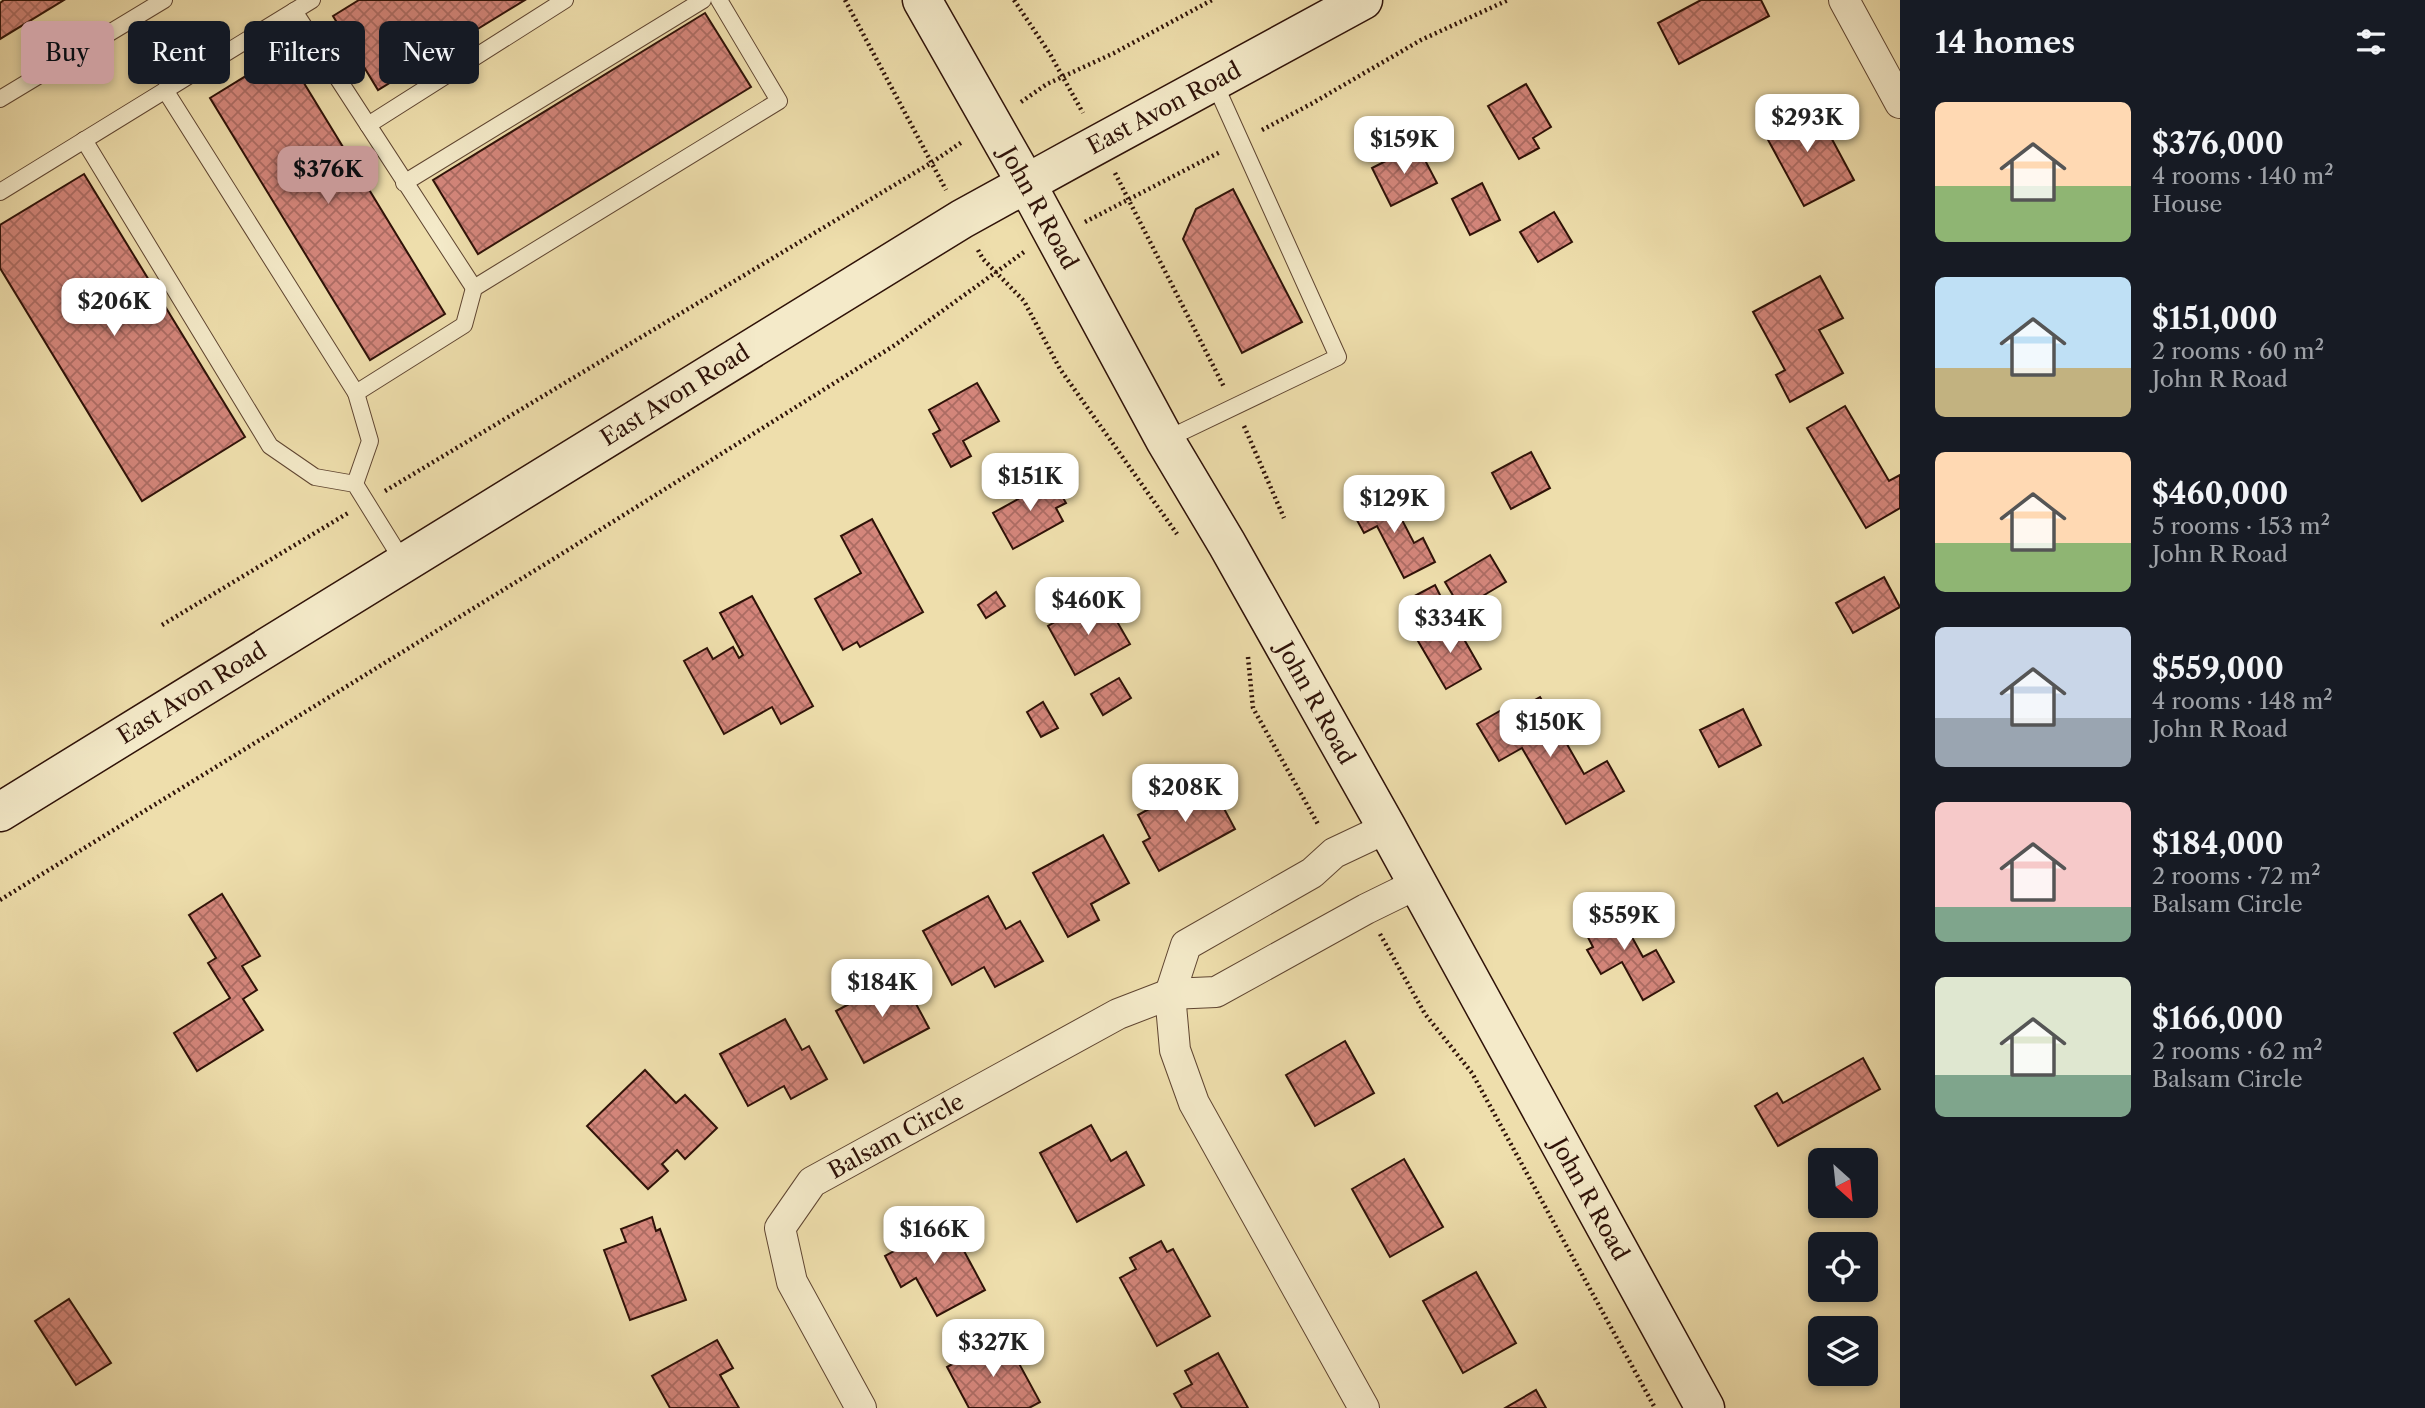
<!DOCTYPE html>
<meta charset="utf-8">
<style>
body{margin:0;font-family:"Libre Caslon Text",serif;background:#20242c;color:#f1f3f6;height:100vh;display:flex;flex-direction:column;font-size:26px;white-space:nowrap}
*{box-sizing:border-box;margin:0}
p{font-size:23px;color:#9ea1a6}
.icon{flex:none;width:38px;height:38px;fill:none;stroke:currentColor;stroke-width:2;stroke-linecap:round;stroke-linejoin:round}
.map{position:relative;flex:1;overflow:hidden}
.details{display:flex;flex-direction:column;background:#171b24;width:525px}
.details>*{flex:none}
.top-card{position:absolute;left:21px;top:21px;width:665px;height:63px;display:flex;gap:14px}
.needle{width:46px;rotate:153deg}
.controls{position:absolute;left:1808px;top:1148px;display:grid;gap:14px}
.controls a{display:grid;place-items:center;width:70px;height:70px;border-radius:10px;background:#171b24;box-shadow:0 4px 10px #0003;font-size:35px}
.price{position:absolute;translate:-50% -60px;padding:0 16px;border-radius:14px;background:#fff;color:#222;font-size:23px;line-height:46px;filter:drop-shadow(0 2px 4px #0008)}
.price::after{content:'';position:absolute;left:50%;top:42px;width:21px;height:16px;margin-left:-10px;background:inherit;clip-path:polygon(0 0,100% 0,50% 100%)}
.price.selected{background:#c59692;color:#111}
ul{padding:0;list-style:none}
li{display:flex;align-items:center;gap:21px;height:175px;padding:0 35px}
li span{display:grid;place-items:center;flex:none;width:196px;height:140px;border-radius:10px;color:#555}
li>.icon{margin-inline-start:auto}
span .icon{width:84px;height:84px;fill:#fffc;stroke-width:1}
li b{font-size:30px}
h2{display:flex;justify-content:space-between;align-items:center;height:84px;padding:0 35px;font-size:30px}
.pill{padding:0 24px;border-radius:10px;background:#171b24;box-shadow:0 4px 10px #0003;font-size:24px;line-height:63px}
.pill.selected{background:#c59692;color:#111}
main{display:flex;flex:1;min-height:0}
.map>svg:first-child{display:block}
.building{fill:url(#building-cross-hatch);stroke:#2f1208;stroke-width:2}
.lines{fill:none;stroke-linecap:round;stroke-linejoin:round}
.lane-casing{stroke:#5f4531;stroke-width:18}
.street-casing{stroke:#5f4531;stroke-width:32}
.secondary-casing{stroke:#2f1208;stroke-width:41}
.path{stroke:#2f1208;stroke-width:4.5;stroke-dasharray:2 3.5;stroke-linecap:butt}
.lane{stroke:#f4eac9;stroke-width:16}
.street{stroke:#f4eac9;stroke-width:30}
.secondary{stroke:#f4eac9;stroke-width:38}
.labels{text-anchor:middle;stroke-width:5;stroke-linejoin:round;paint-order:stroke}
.street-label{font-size:23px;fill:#2f1208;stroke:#f4eac9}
</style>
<main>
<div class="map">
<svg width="1900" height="1408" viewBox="0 0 1900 1408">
<defs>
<pattern id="building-cross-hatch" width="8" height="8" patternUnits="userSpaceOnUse" patternTransform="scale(1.75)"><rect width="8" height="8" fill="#d4867b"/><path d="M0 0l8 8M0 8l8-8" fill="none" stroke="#ac6c63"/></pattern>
</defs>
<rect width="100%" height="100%" fill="#eedeac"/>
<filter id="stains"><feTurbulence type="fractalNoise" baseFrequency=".00286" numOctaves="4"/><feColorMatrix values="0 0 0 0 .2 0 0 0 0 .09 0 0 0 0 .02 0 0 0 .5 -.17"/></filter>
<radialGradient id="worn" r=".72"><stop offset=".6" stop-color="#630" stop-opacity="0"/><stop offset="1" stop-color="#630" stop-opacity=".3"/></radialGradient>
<g class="building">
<polygon points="4,0 64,0 0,39 0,3"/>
<polygon points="359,0 525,0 378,90 333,16"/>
<polygon points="1701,0 1761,0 1769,16 1679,64 1658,23"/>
<polygon points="705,13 751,87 478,254 433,180"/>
<polygon points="285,52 445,314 370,360 210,98"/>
<polygon points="1526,84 1551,127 1533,138 1539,148 1519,159 1488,106"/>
<polygon points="1808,102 1824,132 1827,130 1854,180 1804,206 1761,127"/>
<polygon points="1417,145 1437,183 1391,206 1372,168"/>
<polygon points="84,174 245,437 142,501 0,268 0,225"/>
<polygon points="1482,183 1500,220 1470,235 1452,199"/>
<polygon points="1233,189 1302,322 1242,353 1183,239 1196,209"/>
<polygon points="1554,212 1572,242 1538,262 1520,232"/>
<polygon points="1820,276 1843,318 1819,330 1843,373 1790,402 1776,375 1785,370 1753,312"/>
<polygon points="977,383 999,421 963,441 971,456 951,467 933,434 940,430 929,410"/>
<polygon points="1845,406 1889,481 1900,475 1900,508 1866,528 1807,428"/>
<polygon points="1531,452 1550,488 1511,509 1492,473"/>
<polygon points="1038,477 1048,494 1058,489 1066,503 1056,508 1063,521 1013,549 993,513 1020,498 1015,490"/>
<polygon points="1388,493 1414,543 1423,538 1435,562 1404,578 1377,526 1364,533 1352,511"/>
<polygon points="872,519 923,612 860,647 857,642 843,650 815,599 861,573 841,536"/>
<polygon points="1490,555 1506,582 1461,609 1445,582"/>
<polygon points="1884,577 1900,607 1853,633 1836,603"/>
<polygon points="1435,585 1448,611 1421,625 1407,600"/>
<polygon points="996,592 1005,606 986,618 978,605"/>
<polygon points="752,596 813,706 781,724 772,707 724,734 684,661 707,648 713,659 733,647 739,658 743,655 720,613"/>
<polygon points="1090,602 1099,618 1111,611 1130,644 1075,675 1048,626"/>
<polygon points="1453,620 1481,669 1446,689 1418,641"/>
<polygon points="1119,678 1131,698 1103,715 1091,694"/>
<polygon points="1540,697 1584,774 1607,761 1624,791 1566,824 1522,748 1499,761 1477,724 1507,707 1510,714"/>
<polygon points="1043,702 1058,728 1041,737 1027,712"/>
<polygon points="1743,709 1761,745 1719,767 1700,730"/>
<polygon points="1207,777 1235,829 1159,871 1143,842 1150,838 1138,815"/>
<polygon points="1103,835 1129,883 1091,904 1099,920 1068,937 1033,873"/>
<polygon points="222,894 260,956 242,966 257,990 243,999 263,1030 197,1071 174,1033 230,998 208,963 216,958 189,915"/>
<polygon points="988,896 1006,929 1020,921 1043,961 995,987 984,967 952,985 923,931"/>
<polygon points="1613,903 1643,957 1656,950 1674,982 1643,1000 1622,962 1601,974 1587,950 1593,947 1580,922"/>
<polygon points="901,976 929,1028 864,1063 836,1011"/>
<polygon points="785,1019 802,1050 809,1046 827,1079 791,1099 784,1086 748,1106 720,1054"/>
<polygon points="1345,1041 1374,1093 1315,1126 1286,1075"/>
<polygon points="1863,1058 1880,1089 1778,1146 1755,1106 1777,1093 1783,1103"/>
<polygon points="645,1070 676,1103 685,1095 717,1128 685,1159 677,1150 662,1164 668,1171 648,1189 587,1126"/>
<polygon points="1091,1125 1111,1161 1126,1152 1144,1185 1077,1222 1040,1153"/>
<polygon points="1404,1159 1443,1227 1390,1257 1352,1189"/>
<polygon points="652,1217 656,1231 660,1229 686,1300 630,1320 604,1250 626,1242 621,1229"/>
<polygon points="918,1222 926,1236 949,1223 985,1290 937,1316 916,1278 901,1287 885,1256 894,1251 887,1239"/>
<polygon points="1161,1241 1167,1252 1173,1249 1210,1316 1157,1346 1120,1278 1136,1269 1130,1258"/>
<polygon points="1476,1272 1516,1343 1463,1373 1423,1301"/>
<polygon points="69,1299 111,1363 76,1385 35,1321"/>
<polygon points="1004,1336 1040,1402 1029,1408 969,1408 947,1367"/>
<polygon points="717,1340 733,1368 720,1375 739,1408 670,1408 652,1376"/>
<polygon points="1218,1353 1248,1408 1182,1408 1174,1394 1192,1384 1185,1371"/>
<polygon points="1536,1390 1546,1408 1505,1408"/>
</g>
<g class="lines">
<defs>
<g id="lane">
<polyline points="294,11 474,288"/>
<polyline points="165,90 356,393 464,325 474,288 779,101 719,0"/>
<polyline points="0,99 164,0"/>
<polyline points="368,125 565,0"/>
<polyline points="84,140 270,446 315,477 355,484 404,563"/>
<polyline points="404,183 703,0"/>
<polyline points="0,192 312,0"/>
<polyline points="1165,440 1338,357 1214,82"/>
<polyline points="355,484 370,441 356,393"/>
</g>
<g id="street">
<polyline points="1844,0 1900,103"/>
<polyline points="861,1408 792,1282 780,1228 812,1182 1118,1014 1170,994 1216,992 1366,909 1417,884"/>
<polyline points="1364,1408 1194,1103 1175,1050 1170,994 1186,945 1312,873 1334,853 1387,828"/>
</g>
<g id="secondary">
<polyline points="922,0 1026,183 1165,440 1227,544 1387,828 1705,1408"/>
<path d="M0,812L962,219C1095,145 1229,74 1363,0"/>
</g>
</defs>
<use href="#lane" class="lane-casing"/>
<use href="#street" class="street-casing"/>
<use href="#secondary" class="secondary-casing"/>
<g class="path">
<polyline points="845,0 946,190"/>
<polyline points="1014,0 1050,54 1083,113"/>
<polyline points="1021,102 1047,84 1114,53 1212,0"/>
<polyline points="1262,130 1311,104 1421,40 1508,0"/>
<polyline points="1115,173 1224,387"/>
<polyline points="1085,222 1220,152"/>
<polyline points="978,250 983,259 1024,301 1060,369 1177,534"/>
<polyline points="1244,426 1284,518"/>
<polyline points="385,491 931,163 962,142"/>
<polyline points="162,625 348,513"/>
<polyline points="1248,657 1253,708 1319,826"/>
<polyline points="0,900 555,558 895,345 1024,252"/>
<polyline points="1380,934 1425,1014 1472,1073 1655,1408"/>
</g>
<use href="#lane" class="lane"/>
<use href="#street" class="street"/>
<use href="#secondary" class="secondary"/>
</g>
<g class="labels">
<g class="street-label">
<text transform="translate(1164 108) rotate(-28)" y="8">East Avon Road</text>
<text transform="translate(1039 208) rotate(61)" y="8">John R Road</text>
<text transform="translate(675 395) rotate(-32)" y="8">East Avon Road</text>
<text transform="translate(192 693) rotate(-32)" y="8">East Avon Road</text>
<text transform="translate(1316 703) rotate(61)" y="8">John R Road</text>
<text transform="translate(896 1136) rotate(-29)" y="8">Balsam Circle</text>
<text transform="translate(1590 1199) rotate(61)" y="8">John R Road</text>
</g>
</g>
<rect width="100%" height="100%" filter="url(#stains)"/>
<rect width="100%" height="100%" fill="url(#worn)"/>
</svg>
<div class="controls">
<a><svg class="needle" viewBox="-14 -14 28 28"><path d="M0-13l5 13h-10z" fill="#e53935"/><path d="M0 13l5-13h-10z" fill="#9ea1a6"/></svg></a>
<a><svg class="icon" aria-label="locate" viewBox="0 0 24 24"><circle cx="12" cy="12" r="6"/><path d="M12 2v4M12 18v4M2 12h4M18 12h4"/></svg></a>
<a><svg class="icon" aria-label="layers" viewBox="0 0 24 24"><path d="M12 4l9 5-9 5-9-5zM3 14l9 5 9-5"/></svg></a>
</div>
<b class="price" style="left:1807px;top:154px">$293K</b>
<b class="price" style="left:1404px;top:176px">$159K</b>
<b class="price selected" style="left:328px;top:206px">$376K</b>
<b class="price" style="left:114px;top:338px">$206K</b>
<b class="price" style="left:1030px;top:513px">$151K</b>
<b class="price" style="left:1394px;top:535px">$129K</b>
<b class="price" style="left:1088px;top:637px">$460K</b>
<b class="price" style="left:1450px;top:655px">$334K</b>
<b class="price" style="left:1550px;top:759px">$150K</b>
<b class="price" style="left:1185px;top:824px">$208K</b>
<b class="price" style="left:1624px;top:952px">$559K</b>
<b class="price" style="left:882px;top:1019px">$184K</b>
<b class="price" style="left:934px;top:1266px">$166K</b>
<b class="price" style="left:993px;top:1379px">$327K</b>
<div class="top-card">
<a class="pill selected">Buy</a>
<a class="pill">Rent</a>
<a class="pill">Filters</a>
<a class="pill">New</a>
</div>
</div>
<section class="details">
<h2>14 homes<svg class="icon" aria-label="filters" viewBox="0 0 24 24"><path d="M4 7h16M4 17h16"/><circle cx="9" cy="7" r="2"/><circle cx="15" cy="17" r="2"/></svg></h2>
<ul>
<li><span style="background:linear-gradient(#ffd9b3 60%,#8fb573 0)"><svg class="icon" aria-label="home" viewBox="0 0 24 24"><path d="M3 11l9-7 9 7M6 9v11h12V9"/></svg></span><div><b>$376,000</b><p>4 rooms · 140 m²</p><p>House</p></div></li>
<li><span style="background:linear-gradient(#bfe0f5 65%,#c2b280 0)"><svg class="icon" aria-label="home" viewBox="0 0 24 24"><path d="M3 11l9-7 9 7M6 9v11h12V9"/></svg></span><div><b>$151,000</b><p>2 rooms · 60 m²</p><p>John R Road</p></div></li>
<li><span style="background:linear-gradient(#ffd9b3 65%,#8fb573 0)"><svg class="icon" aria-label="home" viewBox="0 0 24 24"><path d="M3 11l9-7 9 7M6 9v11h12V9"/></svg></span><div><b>$460,000</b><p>5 rooms · 153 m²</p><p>John R Road</p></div></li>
<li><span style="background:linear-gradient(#c9d6e8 65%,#9aa5b1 0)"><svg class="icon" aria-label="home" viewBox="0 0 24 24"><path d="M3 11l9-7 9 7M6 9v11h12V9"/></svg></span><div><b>$559,000</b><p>4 rooms · 148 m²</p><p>John R Road</p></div></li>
<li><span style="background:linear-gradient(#f6c9c9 75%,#7fa58c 0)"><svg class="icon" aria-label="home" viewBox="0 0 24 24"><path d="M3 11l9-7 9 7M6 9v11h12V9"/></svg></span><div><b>$184,000</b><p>2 rooms · 72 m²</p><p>Balsam Circle</p></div></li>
<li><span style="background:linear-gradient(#dfe7d0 70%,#7fa58c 0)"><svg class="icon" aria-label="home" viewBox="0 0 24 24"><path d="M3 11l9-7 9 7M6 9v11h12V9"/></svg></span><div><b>$166,000</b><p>2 rooms · 62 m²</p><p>Balsam Circle</p></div></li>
</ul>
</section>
</main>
